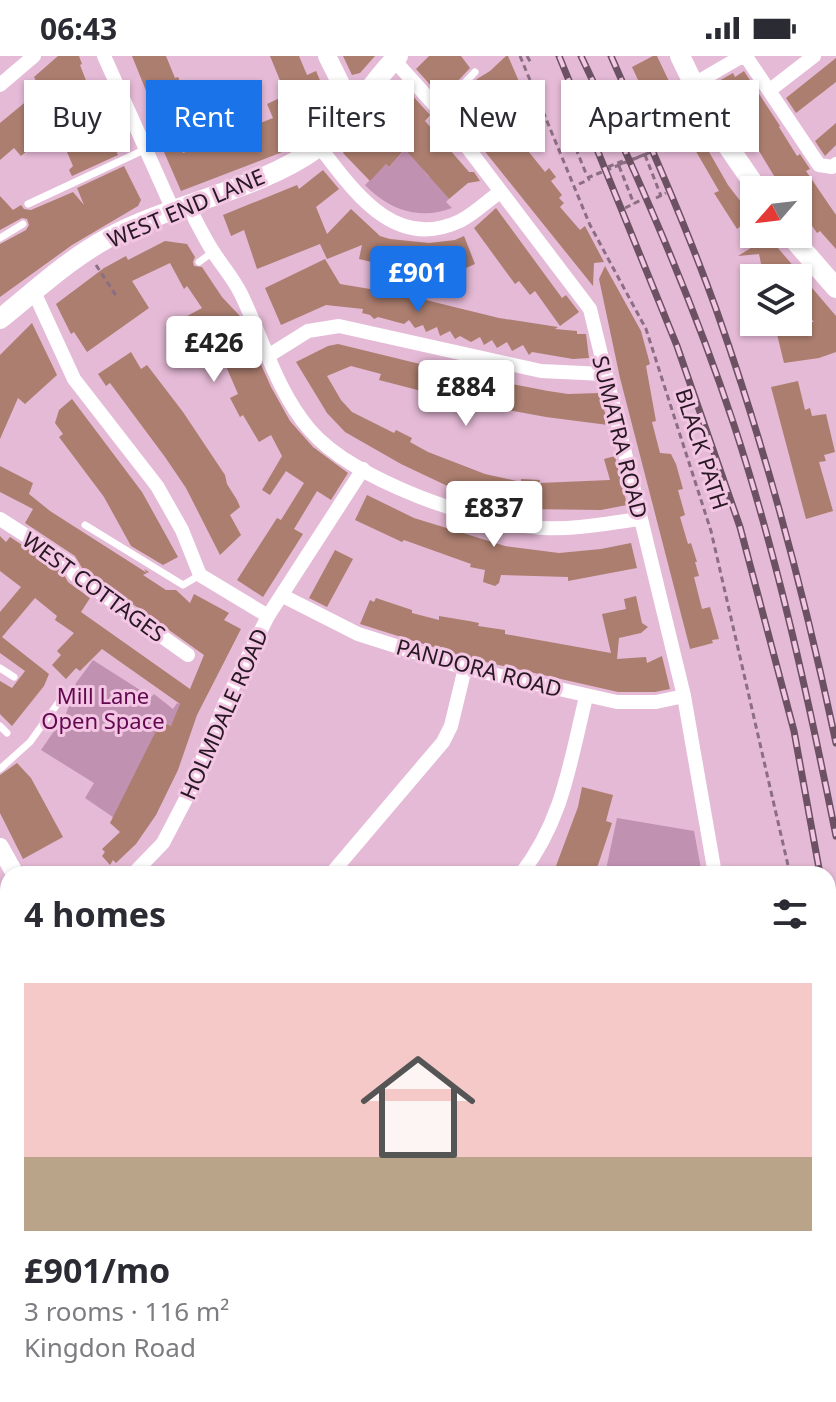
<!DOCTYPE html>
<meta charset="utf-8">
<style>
body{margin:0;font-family:"Noto Sans",sans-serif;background:#f2f2f3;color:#2b2b33;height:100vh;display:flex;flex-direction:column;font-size:30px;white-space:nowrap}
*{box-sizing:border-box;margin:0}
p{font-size:26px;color:#7c7c81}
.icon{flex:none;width:44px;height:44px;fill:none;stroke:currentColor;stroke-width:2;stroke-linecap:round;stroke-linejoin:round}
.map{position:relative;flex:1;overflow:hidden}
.details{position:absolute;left:0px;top:810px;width:836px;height:536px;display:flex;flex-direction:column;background:#fff;border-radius:24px 24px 0 0;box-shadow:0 2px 6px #0004}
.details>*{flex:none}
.top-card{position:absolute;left:24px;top:24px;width:788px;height:72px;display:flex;gap:16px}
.needle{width:52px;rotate:242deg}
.tools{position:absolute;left:740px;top:120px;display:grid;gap:16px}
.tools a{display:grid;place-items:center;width:72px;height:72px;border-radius:0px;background:#fff;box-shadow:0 2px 6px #0004;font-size:40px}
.price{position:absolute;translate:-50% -68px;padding:0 18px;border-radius:8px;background:#fff;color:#222;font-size:26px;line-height:52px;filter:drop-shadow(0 2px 4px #0008)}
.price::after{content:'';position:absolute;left:50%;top:48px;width:24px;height:18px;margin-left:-12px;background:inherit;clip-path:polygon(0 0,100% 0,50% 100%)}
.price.on{background:#1a73e8;color:#fff}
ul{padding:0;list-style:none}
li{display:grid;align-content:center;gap:16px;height:424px;padding:0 24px}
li+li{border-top:2px solid #e1e1e2}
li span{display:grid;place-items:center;height:248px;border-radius:0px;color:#555}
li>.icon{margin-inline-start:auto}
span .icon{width:144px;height:144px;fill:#fffc;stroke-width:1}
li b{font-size:34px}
h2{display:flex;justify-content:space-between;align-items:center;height:96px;padding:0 24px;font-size:34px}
.tag{padding:0 28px;border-radius:0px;background:#fff;box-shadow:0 2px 6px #0004;font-size:28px;line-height:72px}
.tag.on{background:#1a73e8;color:#fff}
.status{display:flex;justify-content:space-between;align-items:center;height:56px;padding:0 40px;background:#fff;direction:ltr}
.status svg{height:22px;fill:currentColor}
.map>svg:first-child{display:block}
.green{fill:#c191b1}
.building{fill:#ac7e6f}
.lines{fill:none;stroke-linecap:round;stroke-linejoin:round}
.path{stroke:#8c6e82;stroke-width:3;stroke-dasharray:6 4;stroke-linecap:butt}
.service{stroke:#fff;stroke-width:7}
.minor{stroke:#fff;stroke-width:14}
.tertiary{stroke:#fff;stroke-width:18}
.secondary{stroke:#fff;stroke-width:20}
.rail-casing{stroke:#6b5162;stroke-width:7}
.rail{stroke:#f3c7e4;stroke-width:4;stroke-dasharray:12;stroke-linecap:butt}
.labels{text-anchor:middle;stroke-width:6;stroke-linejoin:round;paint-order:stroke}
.street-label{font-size:22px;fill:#281823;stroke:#f3c7e4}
.park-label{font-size:22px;fill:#62084f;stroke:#f3c7e4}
</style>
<div class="status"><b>06:43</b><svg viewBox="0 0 49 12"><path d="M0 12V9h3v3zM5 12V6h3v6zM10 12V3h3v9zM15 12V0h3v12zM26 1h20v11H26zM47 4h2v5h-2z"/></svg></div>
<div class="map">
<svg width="836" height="1346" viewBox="0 0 836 1346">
<rect width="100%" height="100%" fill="#e5bad6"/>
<g class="green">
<path d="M414,84L422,112L429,121L433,119L437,129L449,143L446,146L452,152C419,165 388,153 365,129L386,108L389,111Z"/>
<polygon points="93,604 151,641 154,638 173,653 177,647 186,651 171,670 161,666 126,770 85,742 94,727 41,694 66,658 76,627"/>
<polygon points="617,762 694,775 702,818 643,818 633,811 628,818 605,818"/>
<polygon points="18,1338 134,1338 125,1346 75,1346 65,1343 46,1346"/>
</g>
<g class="building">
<polygon points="58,0 79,0 82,8 80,9 94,45 118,99 72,120 69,114 73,110 58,75 52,78 35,41 30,86 33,90 21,100 14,92 0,104 0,67 34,39 31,34 37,27 34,21"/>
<polygon points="132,0 166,0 175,22 178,21 197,66 174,76 183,97 273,62 267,48 286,39 270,0 299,0 307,19 316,15 334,57 285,95 181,135 164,96 170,94"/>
<polygon points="343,0 375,0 360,17 352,19"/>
<polygon points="429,0 461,0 470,12 442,42 416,13"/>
<polygon points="506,0 508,0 527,44 500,60 545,116 549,112 556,121 551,125 562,139 559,142 564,147 560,151 580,174 585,170 604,206 594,207 593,230 450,52 477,23 490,15"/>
<polygon points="653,0 657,0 684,57 659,69 632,11"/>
<polygon points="836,2 836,26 796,57 786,42"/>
<polygon points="744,15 780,70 779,71 797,100 800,98 810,113 806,115 836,159 836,193 820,175 817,177 804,158 806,151 804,147 798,146 798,134 787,134 782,126 779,128 717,26 733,17 735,21"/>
<polygon points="402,28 430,59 425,65 469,116 474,116 480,125 468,127 449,143 405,93 389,111 386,108 370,125 343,97"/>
<polygon points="836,67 836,89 825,100 815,85"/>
<polygon points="693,68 728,129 754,163 754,178 766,178 836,260 836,296 819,302 784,307 775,270 787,266 814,266 798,248 798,222 764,222 759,198 738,200 754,190 742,169 737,173 714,137 719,135 683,73"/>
<polygon points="124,110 141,144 138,150 72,189 0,241 0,188 26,174 29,169 27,163 22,162 0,174 0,140 13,154 21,149 24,153 31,154 73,136 84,149 77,132"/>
<polygon points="323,114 339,133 316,151 327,178 351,153 380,180 390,183 429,187 455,184 464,180 475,208 457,216 455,211 420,215 419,209 399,206 399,210 384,209 359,203 362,189 327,203 320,188 257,213 244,174 231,180 223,159 297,129 299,133"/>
<polygon points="496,152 562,242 566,239 579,256 560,270 535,235 530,239 519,225 515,228 474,172"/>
<polygon points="165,185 187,188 195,201 193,206 194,210 202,211 222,241 239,259 271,331 290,365 313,391 348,417 331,444 317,435 294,473 303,478 263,541 237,524 277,462 281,464 304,427 286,415 270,439 262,434 282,400 271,379 259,386 243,359 240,361 230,342 238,338 222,301 216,281 220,280 207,261 181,270 178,265 202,252 187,230 184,233 170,207 132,225 149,252 87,296 74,276 71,278 56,248 104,212 126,200 128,204"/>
<polygon points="325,203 340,228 376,234 377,232 499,262 558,271 555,273 577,275 577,278 586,278 589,302 573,303 532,296 529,299 523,289 512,295 507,286 497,292 492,284 484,289 480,281 471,286 460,280 455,283 450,275 440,280 437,271 426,276 423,269 415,272 409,264 404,268 378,261 374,263 370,259 362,257 363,253 326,249 281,269 265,232"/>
<polygon points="605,210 641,275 650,308 646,310 656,365 652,366 660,397 671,398 676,408 683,433 678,434 685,459 680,461 688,488 691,487 697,506 695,506 699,520 694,521 702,553 710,551 719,583 712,584 713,587 690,593 620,322 599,223"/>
<polygon points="32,267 57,319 25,348 18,342 0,383 0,299"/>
<polygon points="338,288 465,319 548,335 568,338 600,337 608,369 546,361 460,345 379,324 381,318 351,310 327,320 341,344 352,356 394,377 396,374 412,382 410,386 428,396 485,418 521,426 521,423 540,424 539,427 610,424 604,403 615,400 627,449 601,454 526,453 493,446 458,435 401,408 345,376 327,357 296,306 328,290"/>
<polygon points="131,296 141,313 147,309 183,356 225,419 227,428 237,444 240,451 230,459 241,479 220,499 186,432 165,401 110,327 106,330 98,318"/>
<polygon points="798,325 805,354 810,352 812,360 826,358 835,396 824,399 826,405 819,406 833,455 806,463 771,331"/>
<polygon points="72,343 142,436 178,501 163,509 131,490 104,441 59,381 63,378 55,367 59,354"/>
<polygon points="0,410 33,427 29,438 50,455 147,517 144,513 149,516 143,519 166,534 176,534 190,547 194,538 229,557 224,564 241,573 197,659 178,714 156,759 136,788 116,807 113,804 110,809 102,800 105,796 102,793 120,776 110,767 161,665 171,670 180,648 102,593 80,615 76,612 66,623 52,609 61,599 57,595 74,577 55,564 57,560 35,542 2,581 49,618 44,630 12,670 0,658 0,625 12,632 25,615 0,597 0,556 21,531 0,515 0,480 6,486 10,481 62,515 68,526 90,542 81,556 190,633 204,599 82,512 75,500 25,467 33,453 0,436"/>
<polygon points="367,439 414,462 505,490 559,497 601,493 631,487 637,512 568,525 568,521 501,519 499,527 495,530 483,526 485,514 470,511 471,508 404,484 402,486 355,464"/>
<polygon points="335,494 353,503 327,551 309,542"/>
<polygon points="636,540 642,567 648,571 641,577 619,582 617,603 646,601 647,607 662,600 670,633 655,636 618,636 468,602 360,568 370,544 374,546 376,542 412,554 412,557 439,564 439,560 469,565 479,567 478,570 505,574 505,578 611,597 602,558 626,553 624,543"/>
<polygon points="17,707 31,722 63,781 23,803 0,757 0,719"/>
<polygon points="582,731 613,739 606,765 612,767 595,818 553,818 578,751"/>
</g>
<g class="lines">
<g class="path">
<polyline points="520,0 590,169 646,273 711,475 790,818"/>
<polyline points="527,0 531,7"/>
<polyline points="668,65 675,80 672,87"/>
<polyline points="572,83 587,120"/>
<polyline points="562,87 579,80"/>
<polyline points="645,99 661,140"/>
<polyline points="619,110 634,148"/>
<polyline points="608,111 625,104"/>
<polyline points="587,122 671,88 618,109"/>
<polyline points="579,128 590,123"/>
<polyline points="656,142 666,137"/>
<polyline points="625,152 643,143"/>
<polyline points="96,209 117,241"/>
<polyline points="0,857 8,852"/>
</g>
<g class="service">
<polyline points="439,54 475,16"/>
<polyline points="28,148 146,93"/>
<polyline points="798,154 800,152"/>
<polyline points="0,182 23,168"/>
<polyline points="199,206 213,196"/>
<polyline points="85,469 183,529 200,519"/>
<polyline points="0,612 14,621"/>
<polyline points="0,670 7,677"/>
<polyline points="0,713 30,686 61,643"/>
</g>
<g class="minor">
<polyline points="104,0 173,154"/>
<polyline points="394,4 439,54 590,253 684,640 715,818"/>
<polyline points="694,28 739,2 747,2 819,109 832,111 836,108"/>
<polyline points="0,29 34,0"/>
<polyline points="770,34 814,0"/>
<path d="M319,90C354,135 394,196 460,165C474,158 487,145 500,136"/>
<path d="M188,149C196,165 204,182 214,197C223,211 234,223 241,238C263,283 277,336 310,374C354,425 476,467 543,472C575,474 608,467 640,463"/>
<polyline points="34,236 74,323 157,430 182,474 200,519 268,560"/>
<polyline points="268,300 308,275 339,270 541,315 604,318"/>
<polyline points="0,463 70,508 74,518 188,599"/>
<polyline points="283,540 358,578 465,612 617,646 656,646 684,640"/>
<polyline points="133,818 163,787 189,737 224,649 268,560 363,413"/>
<polyline points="331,818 443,686 451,670 465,612"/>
<path d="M521,818C563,764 570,706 586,641"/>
<polyline points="0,1012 8,997"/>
<polyline points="0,1178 8,1180"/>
<polyline points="0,1246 8,1248"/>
<polyline points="246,1338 253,1346"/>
<polyline points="598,1338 606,1346"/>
<polyline points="196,1346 205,1338"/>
<polyline points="763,1346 765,1338"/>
</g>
<g class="tertiary">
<polyline points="327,0 344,34 357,49"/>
<polyline points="0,791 15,818"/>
<polyline points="425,1338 431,1346"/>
</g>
<g class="secondary">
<polyline points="680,0 714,70 758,134"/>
<polyline points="789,178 836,232"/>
<path d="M0,263C35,235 69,203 108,182C174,146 255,136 317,92C350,68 369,28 398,0"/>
</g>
<defs>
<g id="rail">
<polyline points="559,0 677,290 740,471 794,675 820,818"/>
<path d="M581,0C638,120 692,242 734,369C778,503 808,641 836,780"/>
<path d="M611,0C648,84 685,167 716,253C766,394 805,540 836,687"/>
<polyline points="828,873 836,933"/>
<polyline points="828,932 836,992"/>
</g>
</defs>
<use href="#rail" class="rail-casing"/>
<use href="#rail" class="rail"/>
</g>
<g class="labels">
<g class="street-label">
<text transform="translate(186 152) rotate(-23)" y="8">WEST END LANE</text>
<text transform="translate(620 381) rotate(76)" y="8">SUMATRA ROAD</text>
<text transform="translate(702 393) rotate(72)" y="8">BLACK PATH</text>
<text transform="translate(94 531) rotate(36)" y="8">WEST COTTAGES</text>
<text transform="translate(479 612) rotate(15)" y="8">PANDORA ROAD</text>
<text transform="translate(224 658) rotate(-66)" y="8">HOLMDALE ROAD</text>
</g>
<g class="park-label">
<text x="103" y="648">Mill Lane<tspan x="103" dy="25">Open Space</tspan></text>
</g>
</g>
</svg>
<div class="tools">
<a><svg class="needle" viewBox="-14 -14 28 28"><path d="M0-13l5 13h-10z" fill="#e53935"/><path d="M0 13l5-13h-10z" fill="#7c7c81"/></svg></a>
<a><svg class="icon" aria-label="layers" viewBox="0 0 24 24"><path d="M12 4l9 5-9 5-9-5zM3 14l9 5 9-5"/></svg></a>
</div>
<b class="price on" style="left:418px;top:258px">£901</b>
<b class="price" style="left:214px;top:328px">£426</b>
<b class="price" style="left:466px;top:372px">£884</b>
<b class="price" style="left:494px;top:493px">£837</b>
<div class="top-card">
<a class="tag">Buy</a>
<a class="tag on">Rent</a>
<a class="tag">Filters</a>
<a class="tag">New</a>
<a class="tag">Apartment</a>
</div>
<section class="details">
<h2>4 homes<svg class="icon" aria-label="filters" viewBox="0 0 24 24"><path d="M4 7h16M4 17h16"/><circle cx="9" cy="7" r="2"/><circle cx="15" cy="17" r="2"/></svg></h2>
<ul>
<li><span style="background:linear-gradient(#f6c9c9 70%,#b9a48a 0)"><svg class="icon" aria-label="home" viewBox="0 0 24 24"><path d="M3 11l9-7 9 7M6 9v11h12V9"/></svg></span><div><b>£901/mo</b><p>3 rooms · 116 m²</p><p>Kingdon Road</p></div></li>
</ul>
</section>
</div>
